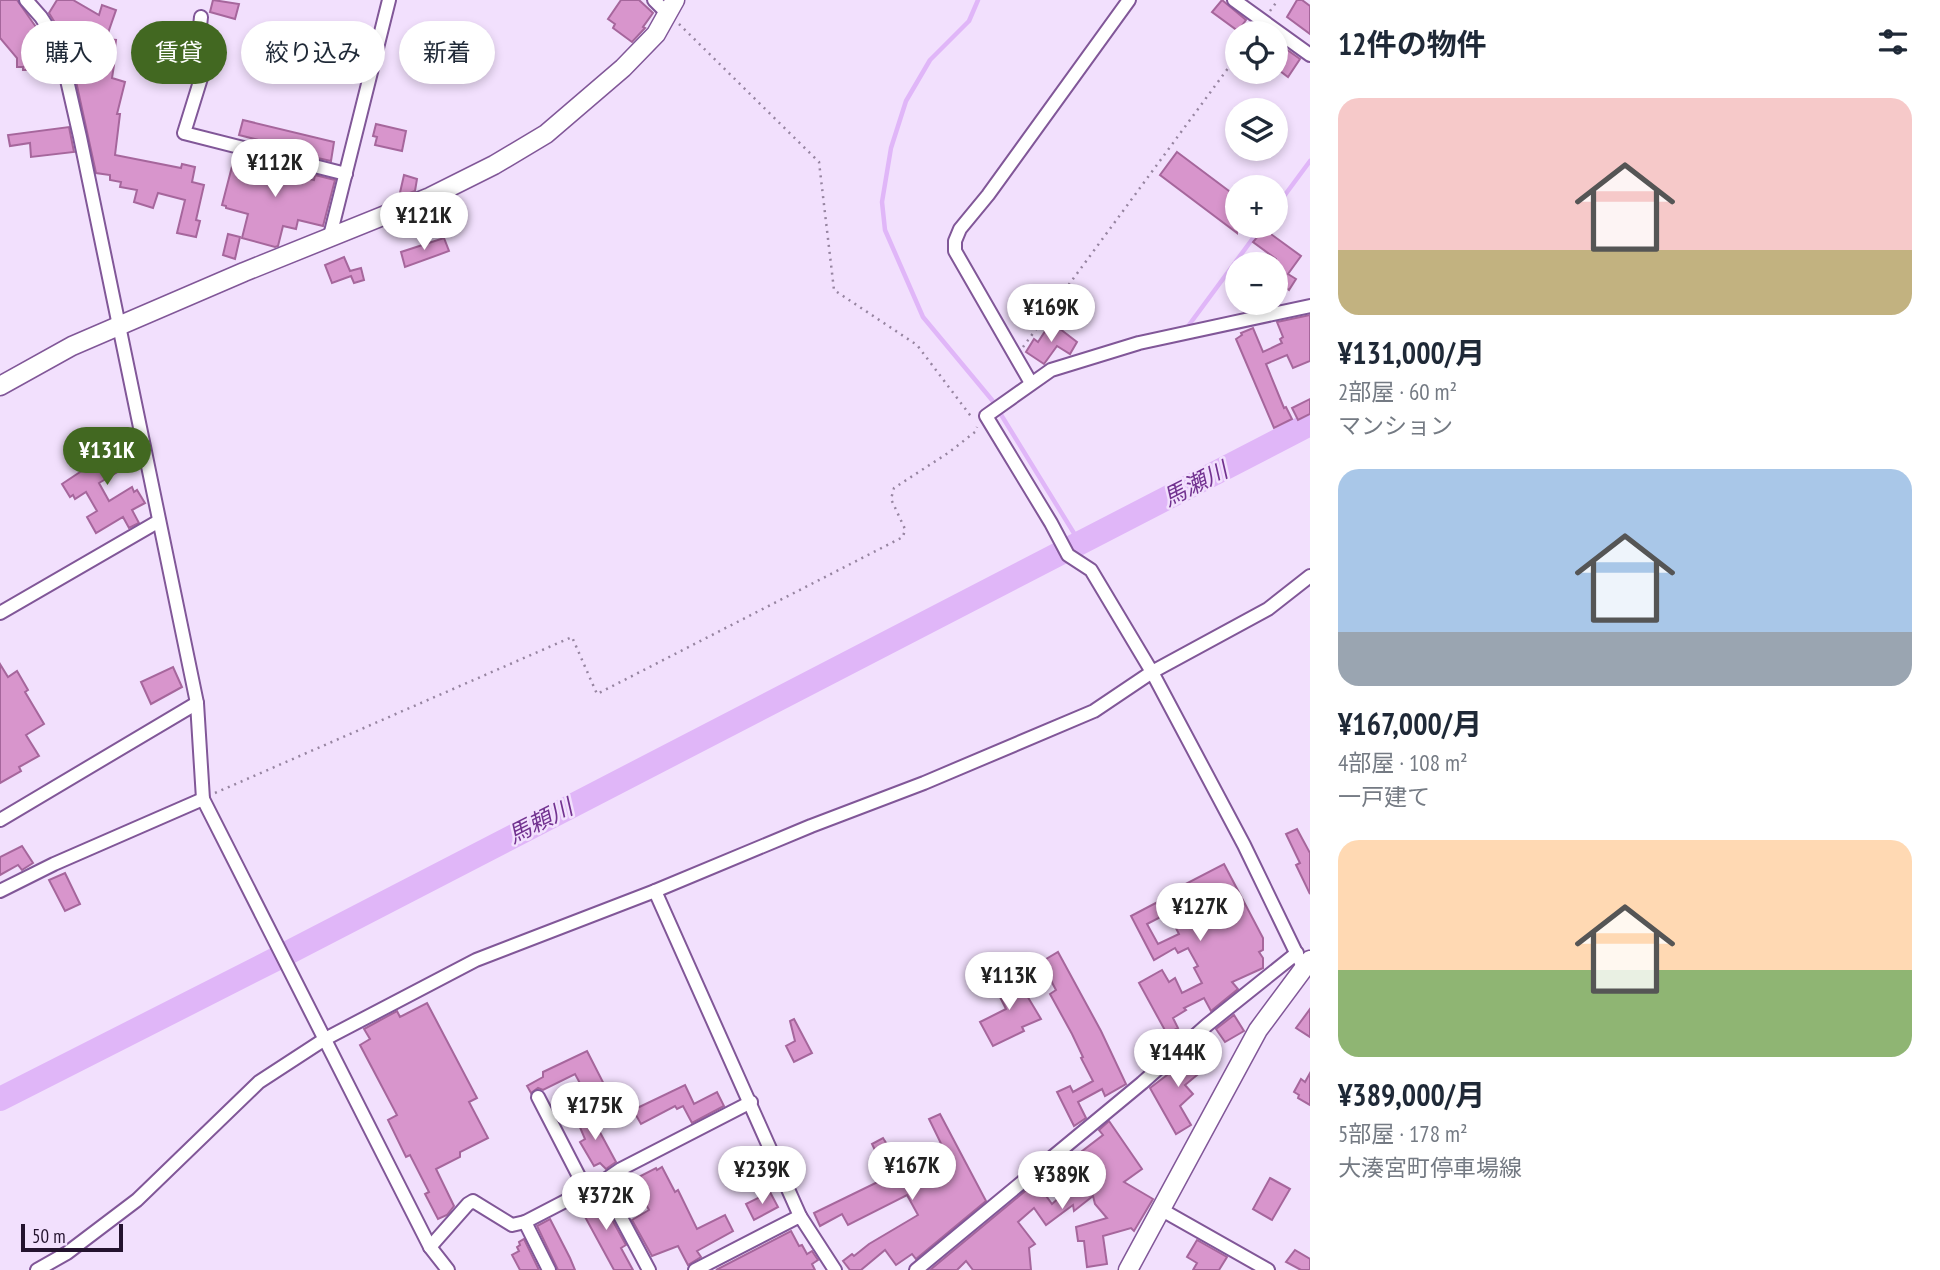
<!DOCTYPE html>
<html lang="ja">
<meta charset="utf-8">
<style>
body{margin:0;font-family:"PT Sans Narrow","Noto Sans JP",sans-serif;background:#f2f2f3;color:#1f2937;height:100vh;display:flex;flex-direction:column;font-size:26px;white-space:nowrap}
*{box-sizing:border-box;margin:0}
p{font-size:23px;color:#747a83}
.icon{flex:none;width:38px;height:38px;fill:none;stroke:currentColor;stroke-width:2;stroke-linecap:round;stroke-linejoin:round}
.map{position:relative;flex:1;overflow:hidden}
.details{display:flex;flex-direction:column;background:#fff;width:630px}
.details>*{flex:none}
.hud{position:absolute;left:21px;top:21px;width:665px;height:63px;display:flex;gap:14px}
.buttons{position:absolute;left:1225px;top:21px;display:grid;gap:14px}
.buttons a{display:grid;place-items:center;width:63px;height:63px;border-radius:50%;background:#fff;box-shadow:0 4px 10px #0003;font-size:35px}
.scale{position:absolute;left:21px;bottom:18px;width:102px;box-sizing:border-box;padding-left:7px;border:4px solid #24132e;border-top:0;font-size:19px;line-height:24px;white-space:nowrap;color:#24132e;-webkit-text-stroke:5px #f2e0fd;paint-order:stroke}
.price{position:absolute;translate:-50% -60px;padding:0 16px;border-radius:24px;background:#fff;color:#222;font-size:23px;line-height:46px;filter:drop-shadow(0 2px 4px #0008)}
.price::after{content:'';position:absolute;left:50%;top:42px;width:21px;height:16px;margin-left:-10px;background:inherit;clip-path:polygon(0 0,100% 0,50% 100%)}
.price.current{background:#426821;color:#fff}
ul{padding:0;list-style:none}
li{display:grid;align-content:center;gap:14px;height:371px;padding:0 28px}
li span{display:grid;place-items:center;height:217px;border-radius:21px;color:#555}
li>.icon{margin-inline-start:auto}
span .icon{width:126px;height:126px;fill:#fffc;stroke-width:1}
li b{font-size:30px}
h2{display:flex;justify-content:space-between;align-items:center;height:84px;padding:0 28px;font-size:30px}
.tag{padding:0 24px;border-radius:32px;background:#fff;box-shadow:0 4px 10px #0003;font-size:24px;line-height:63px}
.tag.current{background:#426821;color:#fff}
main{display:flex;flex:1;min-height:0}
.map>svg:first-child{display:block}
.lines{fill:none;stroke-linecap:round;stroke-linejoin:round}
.stream{stroke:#e0b6f8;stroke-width:4.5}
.river{stroke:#e0b6f8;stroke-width:24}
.building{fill:#d895cc;stroke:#a6669c;stroke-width:2;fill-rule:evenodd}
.street-casing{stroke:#815798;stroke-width:16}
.secondary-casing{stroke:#815798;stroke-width:21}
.path{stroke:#9785a1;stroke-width:2.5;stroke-dasharray:2 5;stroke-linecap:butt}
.street{stroke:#fff;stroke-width:12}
.secondary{stroke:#fff;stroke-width:18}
.labels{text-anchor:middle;stroke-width:5;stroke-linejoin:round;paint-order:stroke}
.water-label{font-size:23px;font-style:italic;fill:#723290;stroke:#f2e0fd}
</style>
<main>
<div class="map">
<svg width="1310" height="1270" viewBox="0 0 1310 1270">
<rect width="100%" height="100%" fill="#f2e0fd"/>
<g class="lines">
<g class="stream">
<polyline points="978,0 969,21 930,60 906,101 891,148 882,202 885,230 923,317 992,400 1080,543"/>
<polyline points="1276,207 1310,161"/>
<polyline points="1189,325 1262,226"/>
</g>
<polyline class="river" points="0,1099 274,960 1310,424"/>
</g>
<g class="building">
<polygon points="0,0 17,0 50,47 43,53 43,70 23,70 23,67 17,67 17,58 0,38"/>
<polygon points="57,0 73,0 99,15 102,5 116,10 106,39 116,40 114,56 80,53 81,44 63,36 49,13"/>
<polygon points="213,0 239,4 235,19 210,12"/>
<polygon points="621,0 639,0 653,13 643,27 645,28 632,42 613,28 615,24 608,19"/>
<polygon points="1222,0 1246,20 1238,31 1212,12"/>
<polygon points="1297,0 1302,0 1310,6 1310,34 1287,17"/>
<polygon points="1286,49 1300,59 1288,77 1276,68 1276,60"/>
<polygon points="114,65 112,78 125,82 117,114 120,114 115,155 181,168 182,164 195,167 192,182 204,185 196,220 200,221 196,237 177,233 185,200 158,193 153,208 134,202 137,190 120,187 121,182 110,180 110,175 96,173 74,72"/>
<polygon points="243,120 334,142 331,161 313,157 313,154 239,135"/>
<polygon points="376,124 406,131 402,151 375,145 377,137 373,136"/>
<polygon points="69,127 74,152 31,157 30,143 10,146 8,135"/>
<polygon points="1177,152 1237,197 1237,233 1160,175"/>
<polygon points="235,155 278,167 277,171 314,180 315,175 335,180 323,226 298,220 296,229 283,226 278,246 275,247 242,238 248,214 226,208 226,206 222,205"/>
<polygon points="404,175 417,179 415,191 399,197"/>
<polygon points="1264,229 1301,256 1288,274 1296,279 1289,290 1276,280 1276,259 1253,242"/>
<polygon points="228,234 240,237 235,259 223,255"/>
<polygon points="444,238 449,251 405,267 401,252"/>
<polygon points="344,257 350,271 361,268 364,280 354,283 351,276 332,283 325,265"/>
<polygon points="1310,315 1310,361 1293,368 1287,355 1266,364 1284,408 1286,407 1292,419 1274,428 1236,339 1242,335 1241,333 1253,328 1263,352 1282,343 1280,339 1283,337 1277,322"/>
<polygon points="1051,322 1077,342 1070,354 1057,346 1044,364 1026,352 1034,339 1038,342"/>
<polygon points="1310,399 1310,414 1298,420 1292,408"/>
<polygon points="133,437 137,458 122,461 126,467 99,483 109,501 132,487 134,492 137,490 145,503 132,510 139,523 129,528 123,517 96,533 87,517 97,511 86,492 75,499 73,495 70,497 62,484 83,470 80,465 126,439"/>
<polygon points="0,664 8,677 17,671 28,690 25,692 44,724 26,735 39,756 19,767 21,771 0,783"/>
<polygon points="173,667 182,687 151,704 141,682"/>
<polygon points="1297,829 1310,853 1310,894 1296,865 1300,863 1286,834"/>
<polygon points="22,846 33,863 22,870 18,865 0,875 0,857"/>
<path d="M1224,864L1263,938V950L1259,952L1263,958V968L1232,982L1238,989L1211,1011L1204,998L1184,1008L1186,1010L1173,1018L1178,1028L1167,1034L1139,983L1162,970L1169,982L1175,978L1182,993L1202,983L1194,968L1198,966L1188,948L1178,953L1175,948L1154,960L1131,916L1173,894L1172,891ZM1168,913L1179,934L1158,944L1147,924Z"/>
<polygon points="65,873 80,904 65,911 49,880"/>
<polygon points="1058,952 1101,1031 1126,1084 1105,1096 1102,1089 1078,1102 1086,1118 1074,1126 1057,1092 1070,1086 1073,1092 1093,1081 1081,1058 1083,1057 1072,1034 1050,994 1056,990 1041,962"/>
<polygon points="996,967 1008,990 1020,984 1041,1019 1022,1027 1024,1031 993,1046 980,1022 1006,1009 987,971"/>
<polygon points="427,1003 477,1098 469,1102 488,1138 460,1152 460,1157 436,1169 454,1206 447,1215 438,1219 425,1194 429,1192 410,1155 406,1157 388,1120 397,1115 360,1045 370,1039 364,1029 397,1011 400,1017"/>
<polygon points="1310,1009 1310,1037 1296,1028"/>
<polygon points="1234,1015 1244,1031 1225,1042 1216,1029"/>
<polygon points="794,1019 812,1053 794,1062 786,1046 795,1041 790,1021"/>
<polygon points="1195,1048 1209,1065 1185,1085 1193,1094 1180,1106 1191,1125 1176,1134 1150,1088 1171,1072 1170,1070"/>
<polygon points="587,1051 608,1092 590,1102 575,1074 543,1090 538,1088 531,1093 527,1086 543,1077 543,1072"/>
<polygon points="1310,1073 1310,1105 1298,1098 1299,1095 1294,1092 1301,1079 1305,1082"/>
<polygon points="685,1085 694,1104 717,1092 724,1106 692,1123 683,1106 677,1109 675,1106 641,1124 633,1110"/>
<polygon points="589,1112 616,1162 606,1169 600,1163 594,1166 580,1142 585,1139 576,1118"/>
<polygon points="940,1114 986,1201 916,1259 912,1254 896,1265 885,1250 861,1270 850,1270 843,1261 852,1254 854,1256 869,1244 918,1215 907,1195 848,1225 842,1214 820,1226 814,1213 888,1177 872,1144 883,1138 897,1160 903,1157 908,1167 919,1161 929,1179 953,1168 929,1119"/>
<polygon points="1109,1121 1142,1169 1124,1182 1153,1199 1134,1231 1131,1228 1103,1236 1107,1264 1087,1267 1084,1241 1078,1241 1076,1227 1107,1218 1095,1204 1093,1196 1074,1211 1073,1205 1046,1225 1034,1208 1018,1222 1035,1244 1029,1248 1031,1270 973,1270 966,1261 957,1270 930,1270 1036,1182 1052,1204 1078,1181 1064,1165 1103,1135 1099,1130"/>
<polygon points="662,1167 675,1192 678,1190 697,1229 725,1215 733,1231 697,1251 701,1257 688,1265 678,1246 652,1256 632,1220 649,1210 639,1192 622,1201 613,1185 624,1178 626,1182 631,1181 656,1168 657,1170"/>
<polygon points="1270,1178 1290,1189 1272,1220 1253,1209"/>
<polygon points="770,1192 778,1207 754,1220 746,1204"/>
<polygon points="598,1194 626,1245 621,1248 633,1270 614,1270 578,1204"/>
<polygon points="550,1219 570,1258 575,1270 558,1270 537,1226"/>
<polygon points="791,1231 799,1246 802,1245 807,1254 812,1251 818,1260 812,1264 815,1270 716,1270"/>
<polygon points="524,1239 539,1270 520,1270 512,1255 519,1251 517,1247 520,1245 519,1242"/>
<polygon points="1197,1240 1227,1257 1219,1270 1193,1270 1197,1263 1187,1257"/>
<polygon points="1295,1250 1310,1259 1310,1270 1301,1270 1286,1262"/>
</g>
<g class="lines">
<defs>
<g id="street">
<polyline points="26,0 41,17 59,45 80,137 197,703 203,799 430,1247 448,1270"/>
<polyline points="654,0 667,13"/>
<polyline points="1234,0 1310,55"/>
<polyline points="201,17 198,45 202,75 184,133 346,174"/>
<polyline points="329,240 389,0"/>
<polyline points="1031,383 955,251 955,241 960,229 988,195 1129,0"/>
<polyline points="0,613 159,521"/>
<polyline points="0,820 197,703"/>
<polyline points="0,891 54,864 203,799"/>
<polyline points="655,891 800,1216"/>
<polyline points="1303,967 1244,845 1152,672 1091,570 1068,555 1051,523 986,416 1051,370 1139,343 1310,306"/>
<polyline points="538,1097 586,1190"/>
<polyline points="602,1182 649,1270"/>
<polyline points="1162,1210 1268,1270"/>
<polyline points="525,1222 549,1270"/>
<polyline points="430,1247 468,1204 473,1201 512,1225 525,1222 602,1182 621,1169 751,1102"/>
<polyline points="37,1270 67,1253 137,1200 259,1082 325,1039 476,960 655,891 811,826 924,783 1094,711 1152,672 1268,609 1310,576"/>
<polyline points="695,1270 800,1216 835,1270"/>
<polyline points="916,1270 1142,1083 1207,1025 1297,953"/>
</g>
<g id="secondary">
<polyline points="0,386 72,346 244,272 430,197 494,165 546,134 623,68 656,34 675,0"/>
<polyline points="1128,1270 1258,1030 1310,960"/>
</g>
</defs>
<use href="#street" class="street-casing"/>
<use href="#secondary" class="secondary-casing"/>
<g class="path">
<polyline points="1270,11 1278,0"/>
<polyline points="679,24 819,162 834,290 917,345 973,419"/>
<polyline points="1023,347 1237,56"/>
<polyline points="215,793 572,637 597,694 903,537 905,529 891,499 894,488 948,453 975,432 977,427"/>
</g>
<use href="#street" class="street"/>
<use href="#secondary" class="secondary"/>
</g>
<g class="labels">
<g class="water-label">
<text transform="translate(1195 484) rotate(-27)" y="8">馬瀬川</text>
<text transform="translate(540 821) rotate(-27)" y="8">馬頼川</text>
</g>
</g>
</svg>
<div class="buttons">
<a><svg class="icon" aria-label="locate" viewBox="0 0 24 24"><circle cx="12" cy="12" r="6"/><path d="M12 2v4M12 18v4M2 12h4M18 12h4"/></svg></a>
<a><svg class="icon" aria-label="layers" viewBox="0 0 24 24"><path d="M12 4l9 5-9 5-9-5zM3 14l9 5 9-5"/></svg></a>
<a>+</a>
<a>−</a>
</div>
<div class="scale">50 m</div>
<b class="price" style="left:275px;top:199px">¥112K</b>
<b class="price" style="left:424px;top:252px">¥121K</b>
<b class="price" style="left:1051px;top:344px">¥169K</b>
<b class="price current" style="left:107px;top:487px">¥131K</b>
<b class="price" style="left:1200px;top:943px">¥127K</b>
<b class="price" style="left:1009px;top:1012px">¥113K</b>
<b class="price" style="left:1178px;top:1089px">¥144K</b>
<b class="price" style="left:595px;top:1142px">¥175K</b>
<b class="price" style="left:912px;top:1202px">¥167K</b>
<b class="price" style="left:762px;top:1206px">¥239K</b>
<b class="price" style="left:1062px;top:1211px">¥389K</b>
<b class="price" style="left:606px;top:1232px">¥372K</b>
<div class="hud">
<a class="tag">購入</a>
<a class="tag current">賃貸</a>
<a class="tag">絞り込み</a>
<a class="tag">新着</a>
</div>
</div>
<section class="details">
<h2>12件の物件<svg class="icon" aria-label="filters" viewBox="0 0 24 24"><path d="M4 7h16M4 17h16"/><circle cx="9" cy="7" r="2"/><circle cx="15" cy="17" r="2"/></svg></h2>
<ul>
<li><span style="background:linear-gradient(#f6c9c9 70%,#c2b280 0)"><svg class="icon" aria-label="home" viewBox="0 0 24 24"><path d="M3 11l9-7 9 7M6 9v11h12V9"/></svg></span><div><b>¥131,000/月</b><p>2部屋 · 60 m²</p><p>マンション</p></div></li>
<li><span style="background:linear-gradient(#a9c7e8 75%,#9aa5b1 0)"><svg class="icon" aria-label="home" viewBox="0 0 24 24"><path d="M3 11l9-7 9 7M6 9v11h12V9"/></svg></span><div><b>¥167,000/月</b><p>4部屋 · 108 m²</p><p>一戸建て</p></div></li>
<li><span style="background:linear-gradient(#ffd9b3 60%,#8fb573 0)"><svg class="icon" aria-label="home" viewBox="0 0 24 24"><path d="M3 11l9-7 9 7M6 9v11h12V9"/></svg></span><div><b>¥389,000/月</b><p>5部屋 · 178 m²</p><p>大湊宮町停車場線</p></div></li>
</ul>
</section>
</main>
